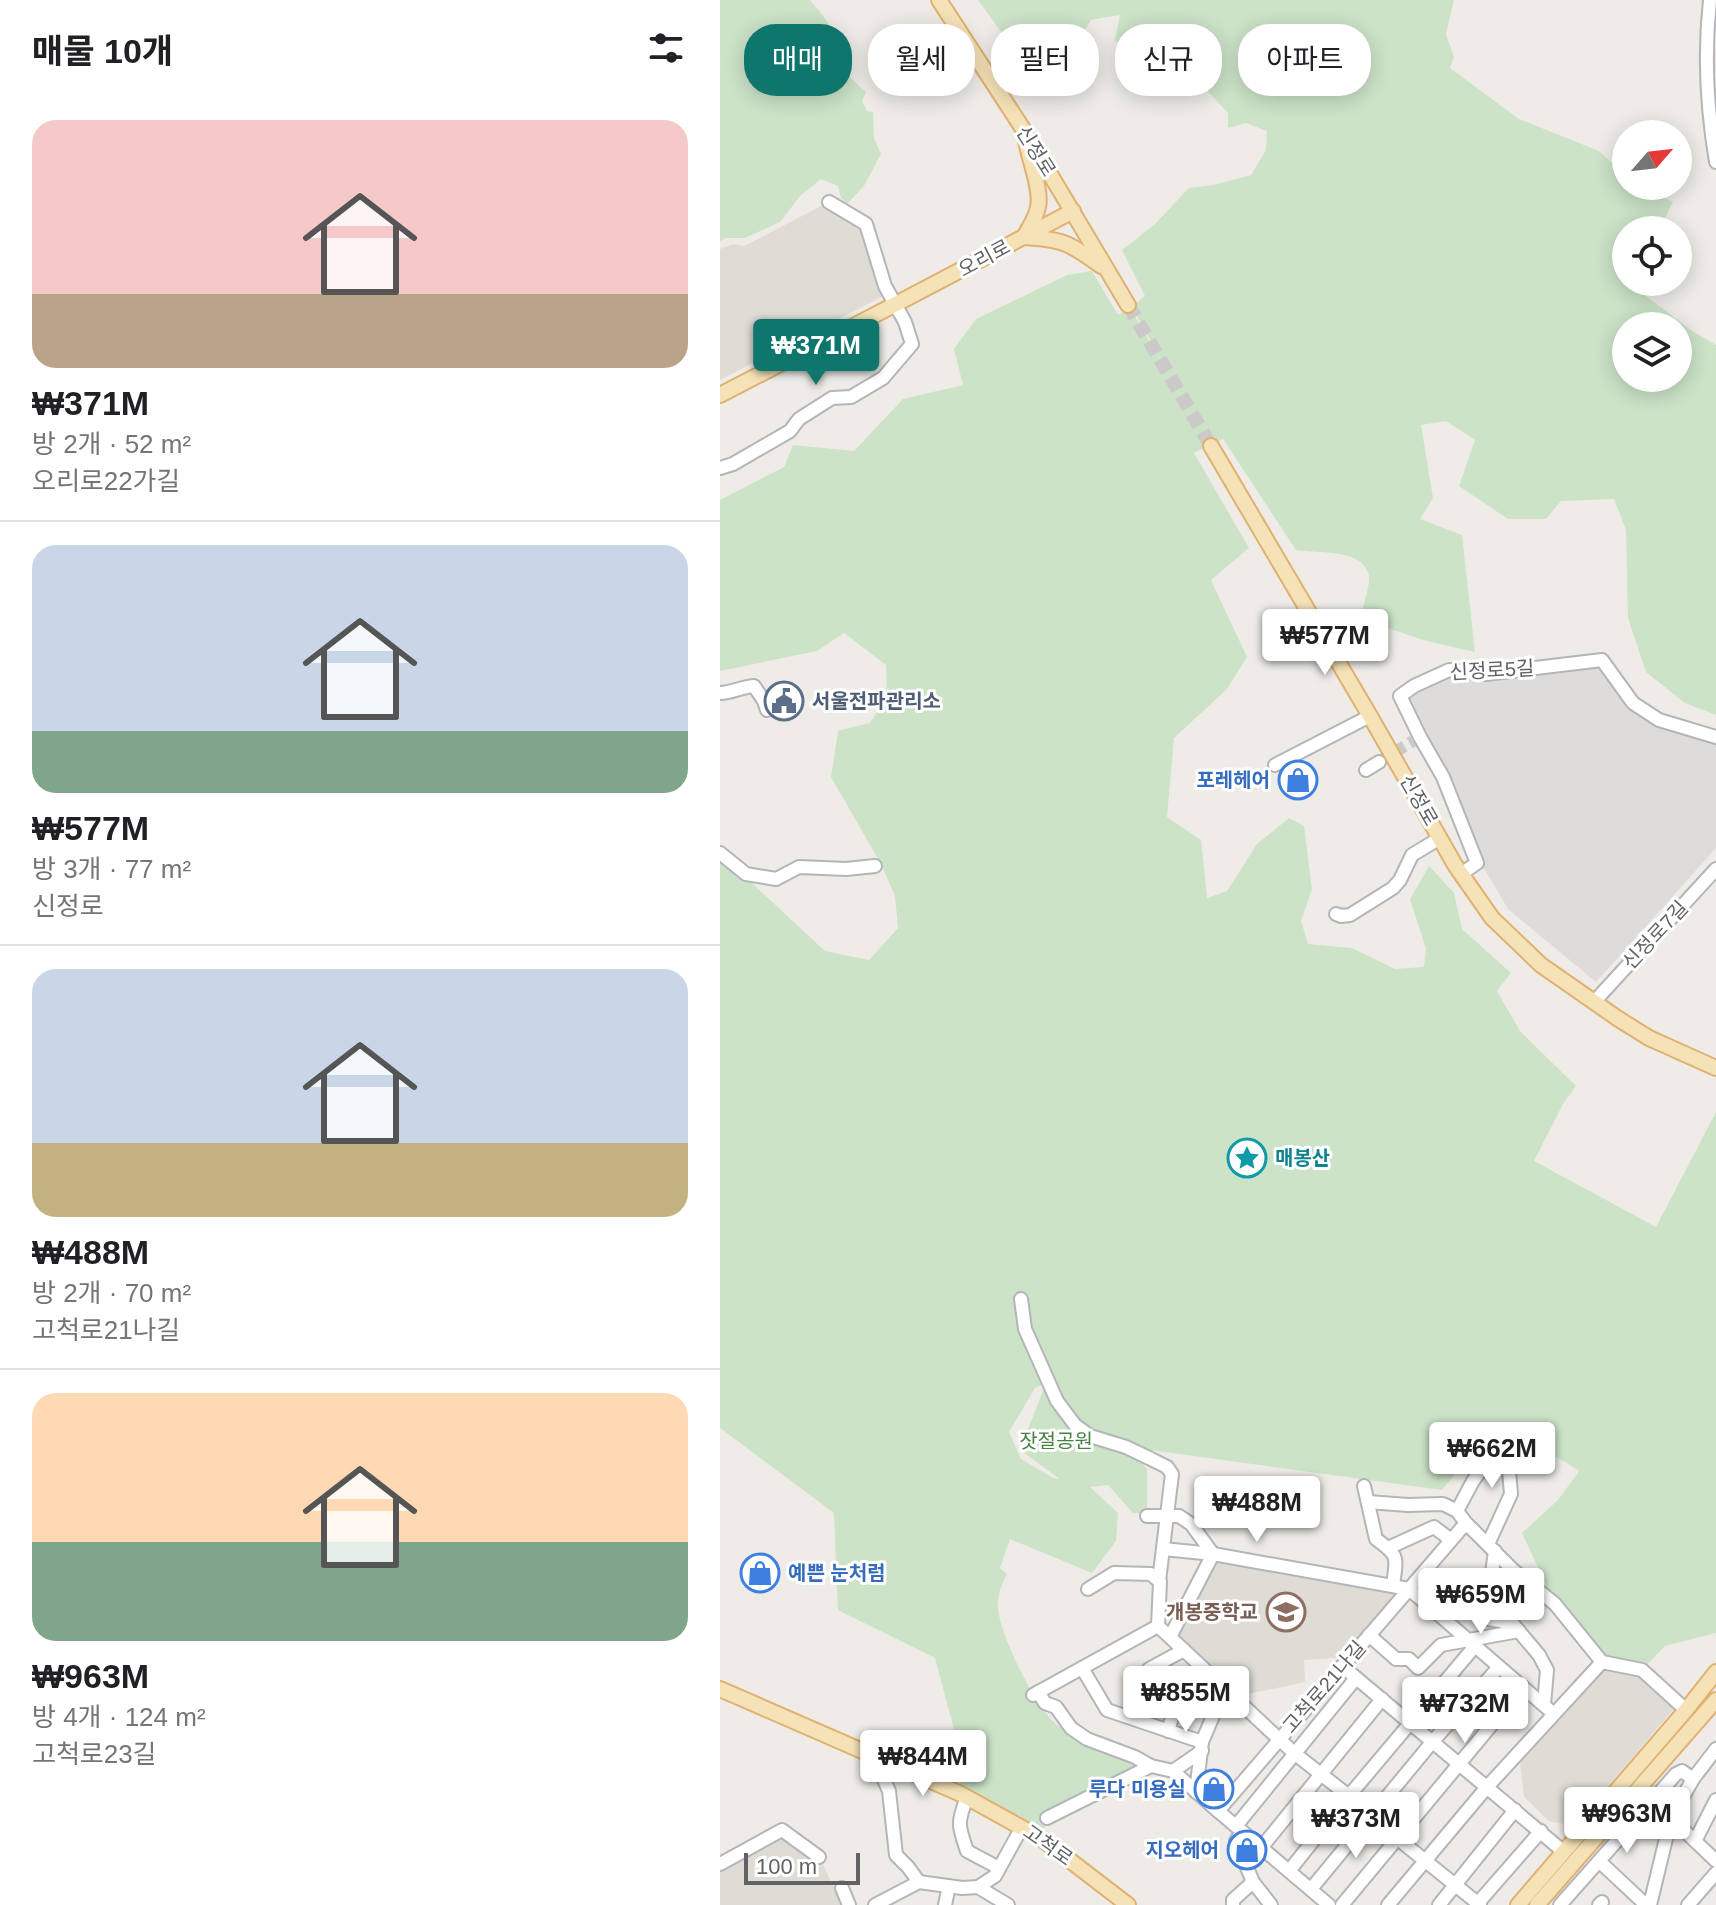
<!DOCTYPE html>
<html lang="ko">
<meta charset="utf-8">
<style>
body{margin:0;font-family:Arial,"Noto Sans KR",sans-serif;background:#f6f6f6;color:#202124;height:100vh;display:flex;flex-direction:column;font-size:30px;white-space:nowrap}
*{box-sizing:border-box;margin:0}
p{font-size:26px;color:#757577}
.icon{flex:none;width:44px;height:44px;fill:none;stroke:currentColor;stroke-width:2;stroke-linecap:round;stroke-linejoin:round}
.map{position:relative;flex:1;overflow:hidden}
.sheet{display:flex;flex-direction:column;background:#fff;width:720px}
.sheet>*{flex:none}
.banner{position:absolute;left:24px;top:24px;width:760px;height:72px;display:flex;gap:16px}
.needle{width:52px;rotate:62deg}
.controls{position:absolute;left:892px;top:120px;display:grid;gap:16px}
.controls a{display:grid;place-items:center;width:80px;height:80px;border-radius:50%;background:#fff;box-shadow:0 4px 20px #0003;font-size:40px}
.scale{position:absolute;left:24px;bottom:20px;width:116px;box-sizing:border-box;padding-left:8px;border:4px solid #5f6366;border-top:0;font-size:22px;line-height:28px;white-space:nowrap;color:#5f6366;-webkit-text-stroke:6px #fff;paint-order:stroke}
.price{position:absolute;translate:-50% -68px;padding:0 18px;border-radius:8px;background:#fff;color:#222;font-size:26px;line-height:52px;filter:drop-shadow(0 2px 4px #0008)}
.price::after{content:'';position:absolute;left:50%;top:48px;width:24px;height:18px;margin-left:-12px;background:inherit;clip-path:polygon(0 0,100% 0,50% 100%)}
.price.current{background:#0f766e;color:#fff}
ul{padding:0;list-style:none}
li{display:grid;align-content:center;gap:16px;height:424px;padding:0 32px}
li+li{border-top:2px solid #e0e0e0}
li span{display:grid;place-items:center;height:248px;border-radius:24px;color:#555}
li>.icon{margin-inline-start:auto}
span .icon{width:144px;height:144px;fill:#fffc;stroke-width:1}
li b{font-size:34px}
h2{display:flex;justify-content:space-between;align-items:center;height:96px;padding:0 32px;font-size:34px}
.tag{padding:0 28px;border-radius:32px;background:#fff;box-shadow:0 4px 20px #0003;font-size:28px;line-height:72px}
.tag.current{background:#0f766e;color:#fff}
main{display:flex;flex:1;min-height:0}
.map>svg:first-child{display:block}
.industrial{fill:#dedcda}
.education{fill:#dfdcd6}
.green{fill:#cce3c8;fill-rule:evenodd}
.lines{fill:none;stroke-linecap:round;stroke-linejoin:round}
.minor-tunnel{stroke:#cbcac8;stroke-width:12;stroke-dasharray:12 6;stroke-linecap:butt}
.major-tunnel{stroke:#cbcac8;stroke-width:14;stroke-dasharray:14 7;stroke-linecap:butt}
.minor-casing{stroke:#b3b5b8;stroke-width:16}
.major-casing{stroke:#e0b170;stroke-width:18}
.minor{stroke:#fff;stroke-width:12}
.major{stroke:#f5e2b7;stroke-width:14}
.labels{text-anchor:middle;stroke-width:6;stroke-linejoin:round;paint-order:stroke}
.street-label{font-size:20px;fill:#5f6366;stroke:#fff}
.service-label{font-size:20px;font-weight:bold;fill:#4e5e75;stroke:#fff;text-anchor:start}
.shop-label{font-size:20px;font-weight:bold;fill:#366cbe;stroke:#fff;text-anchor:end}
.culture-label{font-size:20px;font-weight:bold;fill:#0d838f;stroke:#fff;text-anchor:start}
.park-label{font-size:20px;fill:#488242;stroke:#fff}
.education-label{font-size:20px;font-weight:bold;fill:#785e54;stroke:#fff;text-anchor:end}
</style>
<main>
<section class="sheet">
<h2>매물 10개<svg class="icon" aria-label="filters" viewBox="0 0 24 24"><path d="M4 7h16M4 17h16"/><circle cx="9" cy="7" r="2"/><circle cx="15" cy="17" r="2"/></svg></h2>
<ul>
<li><span style="background:linear-gradient(#f6c9c9 70%,#b9a48a 0)"><svg class="icon" aria-label="home" viewBox="0 0 24 24"><path d="M3 11l9-7 9 7M6 9v11h12V9"/></svg></span><div><b>₩371M</b><p>방 2개 · 52 m²</p><p>오리로22가길</p></div></li>
<li><span style="background:linear-gradient(#c9d6e8 75%,#7fa58c 0)"><svg class="icon" aria-label="home" viewBox="0 0 24 24"><path d="M3 11l9-7 9 7M6 9v11h12V9"/></svg></span><div><b>₩577M</b><p>방 3개 · 77 m²</p><p>신정로</p></div></li>
<li><span style="background:linear-gradient(#c9d6e8 70%,#c2b280 0)"><svg class="icon" aria-label="home" viewBox="0 0 24 24"><path d="M3 11l9-7 9 7M6 9v11h12V9"/></svg></span><div><b>₩488M</b><p>방 2개 · 70 m²</p><p>고척로21나길</p></div></li>
<li><span style="background:linear-gradient(#ffd9b3 60%,#7fa58c 0)"><svg class="icon" aria-label="home" viewBox="0 0 24 24"><path d="M3 11l9-7 9 7M6 9v11h12V9"/></svg></span><div><b>₩963M</b><p>방 4개 · 124 m²</p><p>고척로23길</p></div></li>
</ul>
</section>
<div class="map">
<svg width="996" height="1905" viewBox="0 0 996 1905">
<rect width="100%" height="100%" fill="#efece8"/>
<polygon class="industrial" points="882,660 913,703 996,737 996,848 876,982 788,909 749,843 680,696 712,676 766,674"/>
<g class="education">
<polygon points="109,202 146,224 169,293 0,380 0,249 13,244 24,246"/>
<polygon points="493,1554 689,1589 630,1657 584,1660 585,1682 514,1697 450,1637"/>
<polygon points="882,1662 922,1670 958,1704 854,1826 829,1821 804,1797 799,1752"/>
<polygon points="62,1830 92,1841 114,1888 120,1888 127,1905 0,1905 0,1863"/>
</g>
<g class="green">
<path d="M0,0H90C109,22 127,47 128,76L146,92L142,101L147,111L153,112L154,138L161,154L144,186L127,204L121,198L118,186L101,179L81,195L60,222L25,238H5L0,242Z"/>
<path d="M258,0H734L726,34L734,57L730,68L799,119L879,151L906,176V186H921L953,202L939,230H906V282H912L911,285L974,332L996,345V715L965,703L926,672L908,618L906,530L894,499L841,501L826,519H788L739,486L755,440L726,421L701,425L713,498L700,519L742,535L755,652L703,640L665,627L643,608C645,598 650,585 649,576C644,548 598,554 576,550L503,439L474,453L529,548L491,580L527,657L507,689L454,738L447,817L481,840L487,898L507,891L537,844L569,818L584,826L592,889L581,921L588,944L632,948L675,969L704,967L706,949L690,899L709,866L734,893L742,929L791,973L777,991L800,1031L856,1086L843,1104L814,1161L936,1227L996,1112V1633L945,1646L922,1670L882,1662L835,1604L802,1533L838,1500L859,1471C830,1451 797,1438 760,1444L722,1490L416,1448L359,1422L378,1444L409,1448L427,1469V1513H413L388,1485L370,1487L398,1513L396,1541L372,1573L290,1539L280,1568L287,1574C281,1586 277,1596 278,1609C281,1637 315,1706 336,1724C340,1728 347,1730 352,1733C377,1747 404,1756 431,1766L327,1818L322,1839L241,1794L235,1733L215,1658L118,1610L114,1513L0,1428V860L33,884L105,951L149,960L178,928L175,896L161,864L111,777L118,731L150,723L167,696L166,665L124,633L97,651L0,671V500L64,467L73,445L134,451L183,399L243,385L234,349L256,319L347,275L372,271L398,315L410,308L446,369L412,307L425,296L402,250L434,225L469,188L494,185L531,175L546,150L547,131L526,123L508,128V113L438,38L410,45L395,41L400,15L371,20L345,62L309,70ZM906,326H958V378H906ZM326,1383L300,1450L340,1479L333,1478L301,1459L289,1432L315,1388Z"/>
</g>
<g class="lines">
<polyline class="minor-tunnel" points="659,762 693,741"/>
<polyline class="major-tunnel" points="408,305 491,446"/>
<defs>
<g id="minor">
<path d="M990,0C984,54 987,109 996,162"/>
<polyline points="0,468 13,464 70,431 79,419 112,398 131,397 163,378 192,344 185,322 165,286 146,224 109,202"/>
<path d="M0,693C12,693 21,687 34,686L44,701L47,710"/>
<polyline points="555,765 650,716"/>
<polyline points="646,770 659,762"/>
<polyline points="0,853 26,874 56,879 79,867 126,869 155,866"/>
<polyline points="741,874 757,863 723,777 700,737 680,696 694,686 729,670 766,674 882,660 913,703 939,720 996,737"/>
<polyline points="616,914 621,916 630,915 673,888 680,880 692,855 720,838"/>
<polyline points="874,1002 996,869"/>
<polyline points="301,1299 305,1329 337,1401 355,1425 370,1436 406,1447 429,1458 447,1467 452,1474 439,1581"/>
<polyline points="824,1464 795,1448 778,1446 753,1481 737,1511 746,1523 793,1570 835,1604 882,1662 922,1670 966,1710"/>
<path d="M644,1486L656,1539C681,1557 676,1558 673,1586"/>
<polyline points="648,1502 688,1505 723,1504 737,1511"/>
<polyline points="427,1516 459,1516 471,1524 493,1554"/>
<polyline points="768,1544 791,1494 789,1471 799,1450"/>
<polyline points="668,1548 714,1527 731,1540"/>
<polyline points="443,1549 493,1554"/>
<polyline points="775,1551 771,1580 763,1592 768,1619 792,1623 819,1655 827,1670 824,1705"/>
<polyline points="771,1580 799,1602 783,1622"/>
<polyline points="368,1589 394,1573 431,1574 440,1582 438,1626 574,1753 653,1815 677,1838 760,1905"/>
<polyline points="649,1635 676,1659 689,1659 698,1668 721,1645 799,1631"/>
<polyline points="450,1637 493,1554 689,1589 834,1714"/>
<polyline points="622,1666 844,1852"/>
<polyline points="362,1668 387,1710 482,1742"/>
<polyline points="318,1692 325,1703 336,1707 351,1728 367,1739 415,1757 431,1766 453,1771 498,1811 609,1905"/>
<polyline points="313,1695 438,1626"/>
<polyline points="448,1731 453,1714 429,1669 464,1650"/>
<polyline points="154,1757 169,1791 176,1855 188,1867 199,1882"/>
<polyline points="453,1771 482,1751"/>
<polyline points="476,1792 482,1742 493,1716 502,1686"/>
<path d="M247,1797C237,1823 238,1825 247,1851L279,1868"/>
<polyline points="498,1811 746,1523"/>
<polyline points="327,1818 431,1766"/>
<polyline points="951,1818 996,1861"/>
<polyline points="516,1826 636,1678"/>
<polyline points="522,1832 516,1841 533,1882 551,1905"/>
<polyline points="975,1841 996,1800"/>
<polyline points="541,1848 662,1699"/>
<polyline points="879,1861 926,1905"/>
<polyline points="0,1864 62,1830 99,1857"/>
<polyline points="569,1871 628,1797 755,1646"/>
<polyline points="258,1887 288,1905"/>
<polyline points="122,1888 129,1905"/>
<polyline points="591,1889 713,1741 779,1667"/>
<polyline points="758,1903 821,1831"/>
<polyline points="155,1905 199,1882 242,1888 258,1887 275,1876 302,1827"/>
<polyline points="225,1905 229,1886"/>
<polyline points="513,1905 513,1900 533,1882"/>
<polyline points="622,1905 803,1687"/>
<polyline points="668,1905 767,1787 882,1662"/>
<polyline points="719,1905 795,1810"/>
<polyline points="840,1905 956,1774 962,1771 973,1779"/>
<polyline points="879,1905 882,1902"/>
<polyline points="930,1905 951,1818 973,1779 996,1749"/>
<polyline points="968,1905 996,1873"/>
</g>
<g id="major">
<polyline points="219,0 305,132 408,305"/>
<path d="M306,141C309,159 322,190 318,207C316,218 309,228 304,237C342,239 350,243 381,266"/>
<polyline points="0,395 174,305 353,211"/>
<polyline points="491,446 650,716 735,865 772,918 821,965 897,1018 929,1038 996,1068"/>
<polyline points="0,1689 241,1794 322,1839 408,1905"/>
<polyline points="798,1905 966,1710 996,1672"/>
<polyline points="817,1905 996,1700"/>
</g>
</defs>
<use href="#minor" class="minor-casing"/>
<use href="#major" class="major-casing"/>
<use href="#minor" class="minor"/>
<use href="#major" class="major"/>
</g>
<defs>
<symbol id="civic-ring" viewBox="-11 -11 22 22"><circle r="9.5" fill="#fff" stroke="#5c6f8a" stroke-width="1.5"/><path d="M-.6-6.5H3V-4.5H.6V-3L4-1V1h2V6H-6V1h2V-1L-.6-3ZM-1.2 2.5V6h2.4V2.5Z" fill="#5c6f8a"/></symbol>
<symbol id="shop-ring" viewBox="-11 -11 22 22"><circle r="9.5" fill="#fff" stroke="#3f7fe0" stroke-width="1.5"/><path d="M-5-2.5h2.3a2.7 3.5 0 0 1 5.4 0H5L5.5 6h-11ZM-1.5-2.5h3a1.5 2.3 0 0 0-3 0Z" fill="#3f7fe0"/></symbol>
<symbol id="sight-ring" viewBox="-11 -11 22 22"><circle r="9.5" fill="#fff" stroke="#0f9aa8" stroke-width="1.5"/><path d="M0-6L1.8-2.2L6-1.7L2.9 1.2L3.7 5.4L0 3.3L-3.7 5.4L-2.9 1.2L-6-1.7L-1.8-2.2Z" fill="#0f9aa8"/></symbol>
<symbol id="school-ring" viewBox="-11 -11 22 22"><circle r="9.5" fill="#fff" stroke="#8d6e63" stroke-width="1.5"/><path d="M0-5L7-2L0 1L-7-2ZM-4 1L0 2.5L4 1V4Q0 6-4 4Z" fill="#8d6e63"/></symbol>
</defs>
<g fill-rule="evenodd">
<use href="#civic-ring" x="42" y="679" width="44" height="44"/>
<use href="#shop-ring" x="556" y="758" width="44" height="44"/>
<use href="#sight-ring" x="505" y="1136" width="44" height="44"/>
<use href="#shop-ring" x="18" y="1551" width="44" height="44"/>
<use href="#school-ring" x="544" y="1590" width="44" height="44"/>
<use href="#shop-ring" x="472" y="1767" width="44" height="44"/>
<use href="#shop-ring" x="505" y="1828" width="44" height="44"/>
</g>
<g class="labels">
<g class="street-label">
<text transform="translate(316 151) rotate(58)" y="7">신정로</text>
<text transform="translate(264 258) rotate(-28)" y="7">오리로</text>
<text transform="translate(772 670) rotate(-3)" y="7">신정로5길</text>
<text transform="translate(699 800) rotate(60)" y="7">신정로</text>
<text transform="translate(935 935) rotate(-47)" y="7">신정로7길</text>
<text transform="translate(604 1687) rotate(-49)" y="7">고척로21나길</text>
<text transform="translate(328 1845) rotate(35)" y="7">고척로</text>
</g>
<g class="service-label">
<text x="92" y="708">서울전파관리소</text>
</g>
<g class="shop-label">
<text x="550" y="787">포레헤어</text>
<text x="68" y="1580" text-anchor="start">예쁜 눈처럼</text>
<text x="466" y="1796">루다 미용실</text>
<text x="499" y="1857">지오헤어</text>
</g>
<g class="culture-label">
<text x="555" y="1165">매봉산</text>
</g>
<g class="park-label">
<text x="336" y="1448">잣절공원</text>
</g>
<g class="education-label">
<text x="538" y="1619">개봉중학교</text>
</g>
</g>
</svg>
<div class="controls">
<a><svg class="needle" viewBox="-14 -14 28 28"><path d="M0-13l5 13h-10z" fill="#e53935"/><path d="M0 13l5-13h-10z" fill="#757577"/></svg></a>
<a><svg class="icon" aria-label="locate" viewBox="0 0 24 24"><circle cx="12" cy="12" r="6"/><path d="M12 2v4M12 18v4M2 12h4M18 12h4"/></svg></a>
<a><svg class="icon" aria-label="layers" viewBox="0 0 24 24"><path d="M12 4l9 5-9 5-9-5zM3 14l9 5 9-5"/></svg></a>
</div>
<div class="scale">100 m</div>
<b class="price current" style="left:96px;top:387px">₩371M</b>
<b class="price" style="left:605px;top:677px">₩577M</b>
<b class="price" style="left:772px;top:1490px">₩662M</b>
<b class="price" style="left:537px;top:1544px">₩488M</b>
<b class="price" style="left:761px;top:1636px">₩659M</b>
<b class="price" style="left:466px;top:1734px">₩855M</b>
<b class="price" style="left:745px;top:1745px">₩732M</b>
<b class="price" style="left:203px;top:1798px">₩844M</b>
<b class="price" style="left:907px;top:1855px">₩963M</b>
<b class="price" style="left:636px;top:1860px">₩373M</b>
<div class="banner">
<a class="tag current">매매</a>
<a class="tag">월세</a>
<a class="tag">필터</a>
<a class="tag">신규</a>
<a class="tag">아파트</a>
</div>
</div>
</main>
